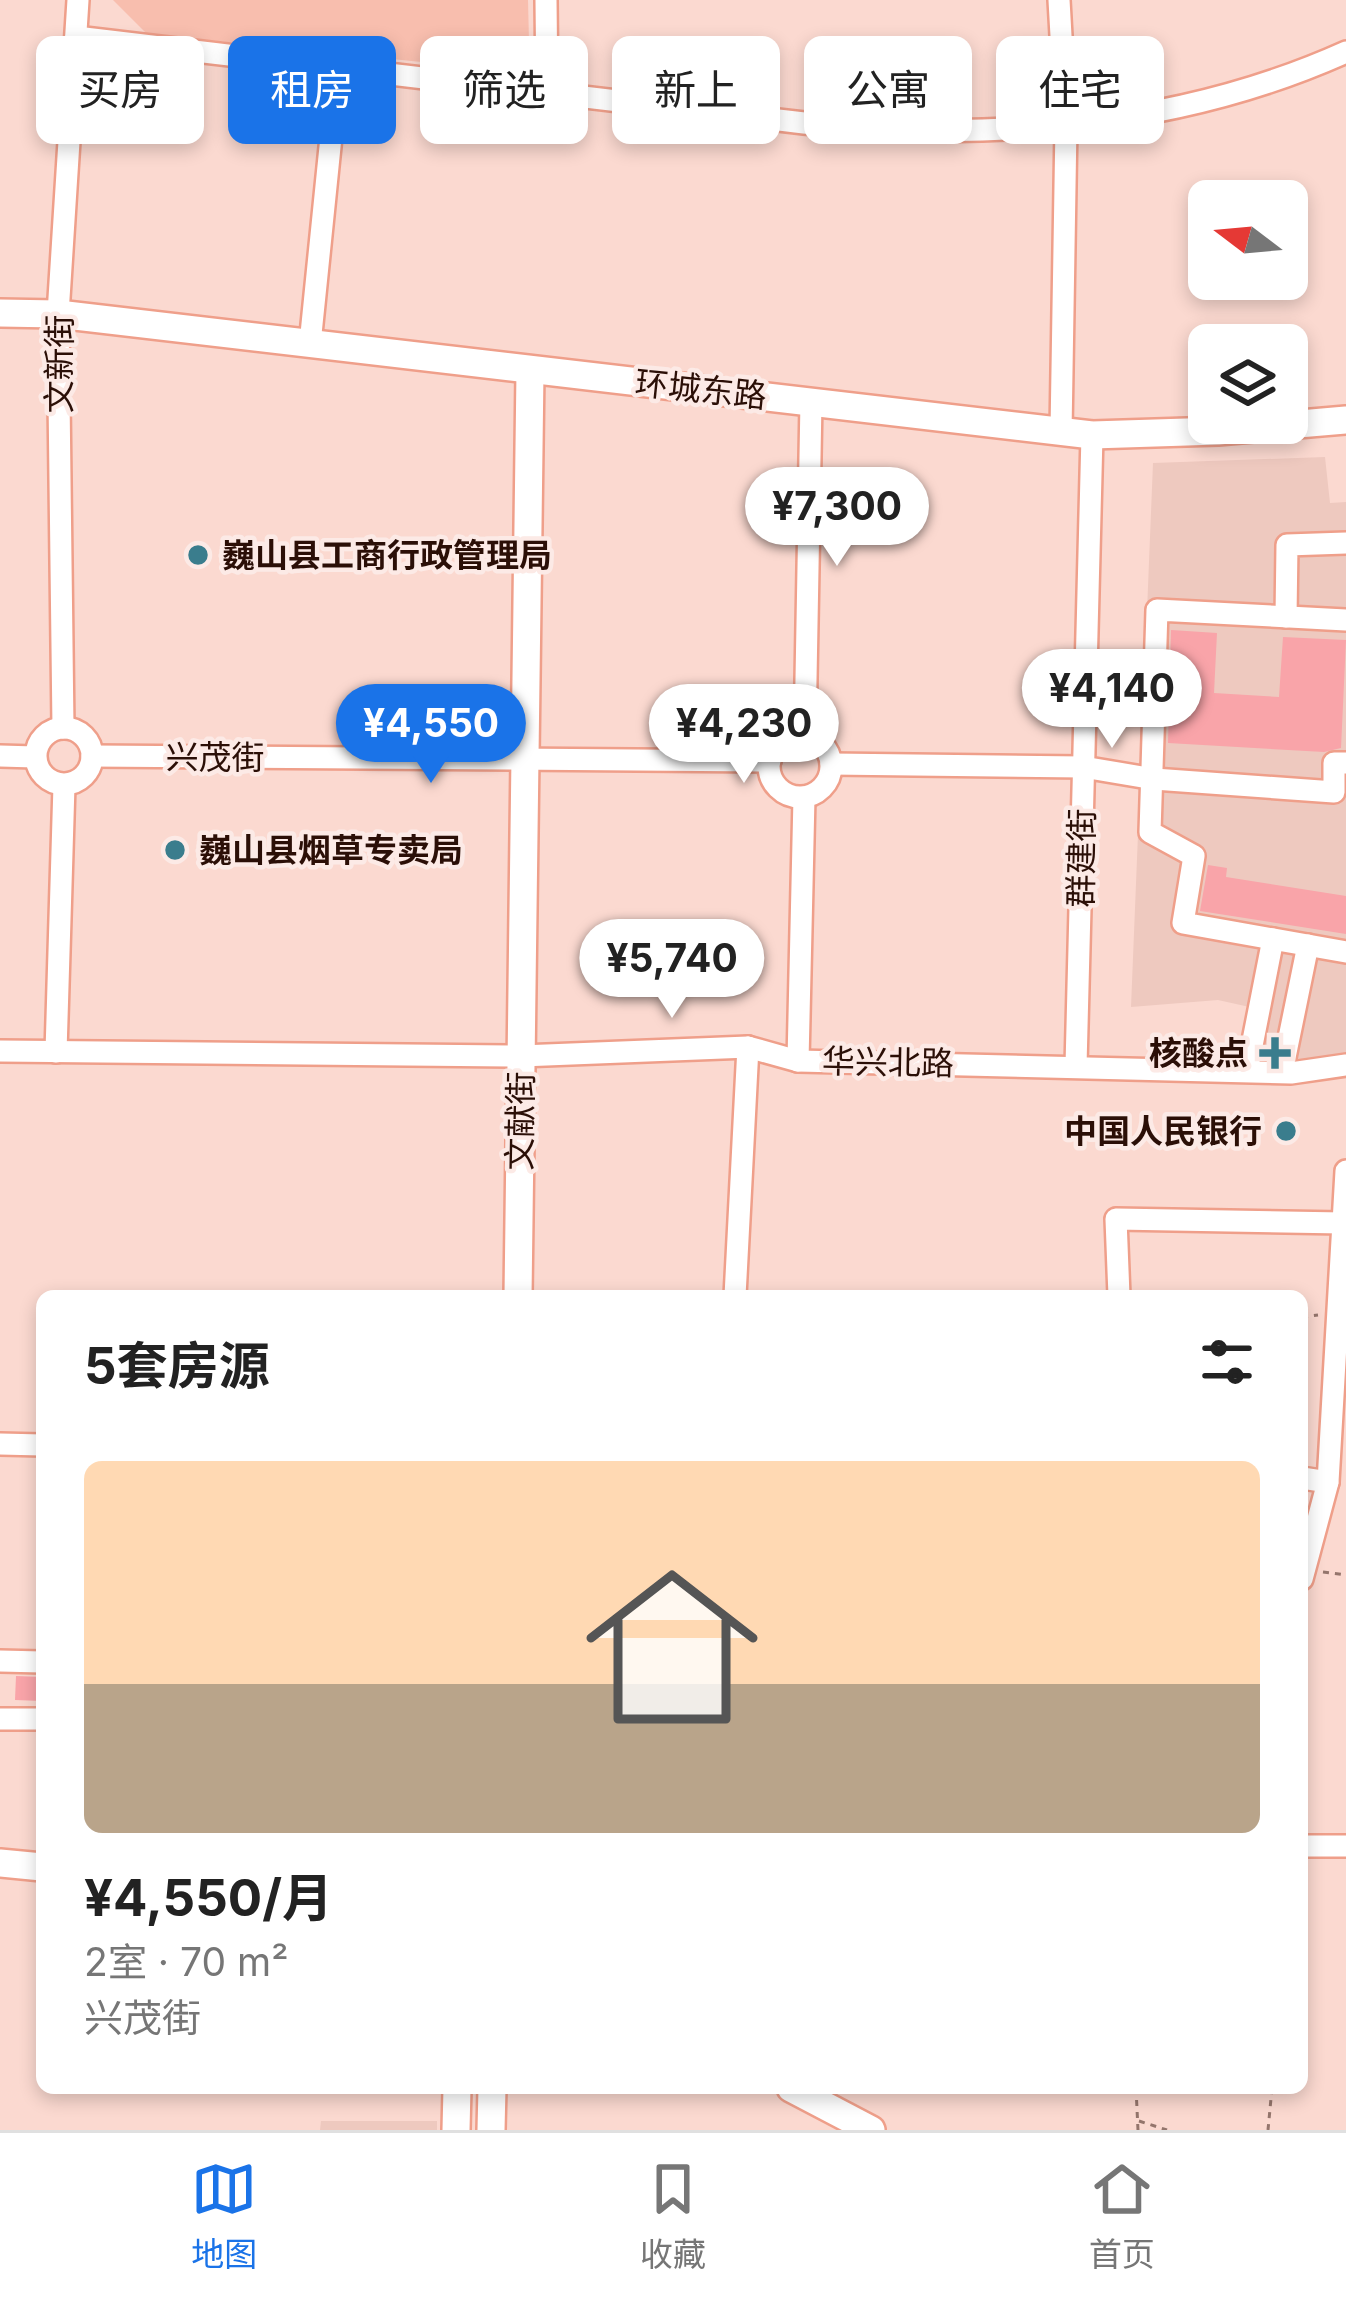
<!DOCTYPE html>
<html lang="zh">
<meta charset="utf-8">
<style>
body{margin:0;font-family:Inter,"Noto Sans SC",sans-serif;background:#f6f6f6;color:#222;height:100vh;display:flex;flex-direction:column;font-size:45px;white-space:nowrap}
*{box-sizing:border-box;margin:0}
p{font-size:39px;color:#767676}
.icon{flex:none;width:66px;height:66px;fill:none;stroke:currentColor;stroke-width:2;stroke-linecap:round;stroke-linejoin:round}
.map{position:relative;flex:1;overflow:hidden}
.drawer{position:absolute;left:36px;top:1290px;width:1272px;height:804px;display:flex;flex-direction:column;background:#fff;border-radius:18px;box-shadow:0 6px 18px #0003}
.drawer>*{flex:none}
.hud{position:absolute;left:36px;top:36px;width:1275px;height:108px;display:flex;gap:24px}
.needle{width:78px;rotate:286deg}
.controls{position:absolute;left:1188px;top:180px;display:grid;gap:24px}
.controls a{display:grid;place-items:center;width:120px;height:120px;border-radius:18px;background:#fff;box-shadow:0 6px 18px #0003;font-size:60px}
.price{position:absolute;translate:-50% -102px;padding:0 27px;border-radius:42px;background:#fff;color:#222;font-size:39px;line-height:78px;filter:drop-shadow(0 3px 6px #0008)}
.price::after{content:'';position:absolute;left:50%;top:72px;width:36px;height:27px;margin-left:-18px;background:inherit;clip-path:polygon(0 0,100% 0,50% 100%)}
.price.current{background:#1a73e8;color:#fff}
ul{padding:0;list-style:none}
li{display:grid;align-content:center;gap:24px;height:636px;padding:0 48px}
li+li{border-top:3px solid #e0e0e0}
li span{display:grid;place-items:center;height:372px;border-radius:18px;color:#555}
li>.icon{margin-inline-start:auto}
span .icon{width:216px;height:216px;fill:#fffc;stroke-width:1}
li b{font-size:51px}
h2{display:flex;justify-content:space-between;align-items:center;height:144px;padding:0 48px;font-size:51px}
.pill{padding:0 42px;border-radius:18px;background:#fff;box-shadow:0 6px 18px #0003;font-size:42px;line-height:108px}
.pill.current{background:#1a73e8;color:#fff}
.tab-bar{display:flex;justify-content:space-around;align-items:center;height:168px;border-top:3px solid #e0e0e0;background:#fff;font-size:33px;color:#767676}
.tab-bar a{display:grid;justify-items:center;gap:6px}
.tab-bar .current{color:#1a73e8}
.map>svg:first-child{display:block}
.built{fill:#eec9bf}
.green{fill:#f8beae}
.building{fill:#f9a4a9}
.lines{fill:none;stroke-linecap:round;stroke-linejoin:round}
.minor-casing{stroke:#ef9f8a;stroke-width:26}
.major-casing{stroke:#ef9f8a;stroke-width:32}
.path{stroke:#94756c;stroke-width:3;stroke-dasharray:6 6;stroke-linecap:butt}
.minor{stroke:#fff;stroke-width:21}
.major{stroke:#fff;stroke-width:27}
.poi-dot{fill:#3a7d8d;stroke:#fceae6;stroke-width:4.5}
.labels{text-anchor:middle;stroke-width:9;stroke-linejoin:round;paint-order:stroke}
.street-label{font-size:33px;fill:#2b0f07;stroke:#fceae6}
.poi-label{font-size:33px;font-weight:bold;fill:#2b0f07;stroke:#fceae6;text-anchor:start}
</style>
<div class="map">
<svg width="1346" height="2130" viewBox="0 0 1346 2130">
<rect width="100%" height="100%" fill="#fbd9d0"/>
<g class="built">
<polygon points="1325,457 1330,503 1346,502 1346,1056 1290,1067 1248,1060 1254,1008 1218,1000 1131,1007 1153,463"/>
<polygon points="321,2121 437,2121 437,2130 320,2130"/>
</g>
<polygon class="green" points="113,0 528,0 529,42 510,71 147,34"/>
<g class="building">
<polygon points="1171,630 1217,633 1214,693 1279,697 1283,637 1346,640 1341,748 1324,752 1168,743"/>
<polygon points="1208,865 1227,868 1226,877 1346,896 1346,934 1200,911"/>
<polygon points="16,1676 42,1677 42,1701 15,1700"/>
</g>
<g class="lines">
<defs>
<g id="minor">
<polyline points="546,0 547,93"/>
<polyline points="1059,0 1066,125 1061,432"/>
<path d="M76,37L804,123C986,142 1177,128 1346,52"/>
<polyline points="310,344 338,68"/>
<polyline points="1286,617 1287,545 1346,543"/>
<polyline points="1346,620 1157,610 1150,832 1194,856 1183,923 1346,952"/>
<circle cx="64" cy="756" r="28"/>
<polyline points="63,728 58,314 78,0"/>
<polyline points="805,735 811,401"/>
<circle cx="800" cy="766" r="31"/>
<polyline points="0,756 35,757"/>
<polyline points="92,756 770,761"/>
<polyline points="831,764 1083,767 1154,779 1334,792 1334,763 1346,763"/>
<polyline points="0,1051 521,1056 748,1047 798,1061 1291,1073 1346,1065"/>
<polyline points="56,1052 64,785"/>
<polyline points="798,1061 804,797"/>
<polyline points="1076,1066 1092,435"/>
<polyline points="1247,1071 1273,939"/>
<polyline points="1282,1072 1308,945"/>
<polyline points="735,1296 748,1047"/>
<polyline points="1119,1296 1116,1219 1343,1223"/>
<polyline points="0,1444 42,1445"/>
<polyline points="1302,1478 1328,1482"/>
<polyline points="1302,1579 1328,1482 1346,1171"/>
<polyline points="0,1661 42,1662"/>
<polyline points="0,1719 42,1719"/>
<polyline points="1302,1846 1346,1846"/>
</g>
<g id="major">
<polyline points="0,313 58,314 1092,435 1218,431 1346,420"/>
<polyline points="518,1296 530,371"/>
<polyline points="0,1863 42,1867"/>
<polyline points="791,2088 871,2130"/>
<polyline points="456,2130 457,2088"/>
<polyline points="491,2130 492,2088"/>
</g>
</defs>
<use href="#minor" class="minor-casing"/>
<use href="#major" class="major-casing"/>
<g class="path">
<polyline points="1302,1317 1318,1315"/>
<polyline points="1323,1572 1346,1575"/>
<polyline points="1136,2088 1138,2130"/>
<polyline points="1139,2121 1167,2130"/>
<polyline points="1268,2130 1272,2088"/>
</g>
<use href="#minor" class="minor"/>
<use href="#major" class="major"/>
</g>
<g class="poi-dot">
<circle cx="198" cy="555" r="12"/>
<circle cx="175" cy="850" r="12"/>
<path d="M1269 1035h12v12h12v12h-12v12h-12v-12h-12v-12h12z"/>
<circle cx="1286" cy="1131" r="12"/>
</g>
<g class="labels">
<g class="street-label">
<text transform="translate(59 364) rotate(-90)" y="12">文新街</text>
<text transform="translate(701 389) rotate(6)" y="12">环城东路</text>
<text x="215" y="769">兴茂街</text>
<text transform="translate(1081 858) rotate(-89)" y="12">群建街</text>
<text transform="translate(888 1062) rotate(1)" y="12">华兴北路</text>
<text transform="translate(520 1121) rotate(-89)" y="12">文献街</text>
</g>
<g class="poi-label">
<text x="222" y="567">巍山县工商行政管理局</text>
<text x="199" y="862">巍山县烟草专卖局</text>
<text x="1248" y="1065" text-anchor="end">核酸点</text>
<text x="1262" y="1143" text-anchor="end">中国人民银行</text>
</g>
</g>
</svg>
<div class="controls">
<a><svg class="needle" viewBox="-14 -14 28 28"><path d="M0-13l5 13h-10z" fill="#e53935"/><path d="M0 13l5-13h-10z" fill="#767676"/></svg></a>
<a><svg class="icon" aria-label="layers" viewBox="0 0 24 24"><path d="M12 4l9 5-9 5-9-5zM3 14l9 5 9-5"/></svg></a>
</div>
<b class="price" style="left:837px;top:569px">¥7,300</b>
<b class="price" style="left:1112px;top:751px">¥4,140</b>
<b class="price current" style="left:431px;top:786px">¥4,550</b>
<b class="price" style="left:744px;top:786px">¥4,230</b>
<b class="price" style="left:672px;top:1021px">¥5,740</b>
<div class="hud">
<a class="pill">买房</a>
<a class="pill current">租房</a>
<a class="pill">筛选</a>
<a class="pill">新上</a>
<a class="pill">公寓</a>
<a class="pill">住宅</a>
</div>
<section class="drawer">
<h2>5套房源<svg class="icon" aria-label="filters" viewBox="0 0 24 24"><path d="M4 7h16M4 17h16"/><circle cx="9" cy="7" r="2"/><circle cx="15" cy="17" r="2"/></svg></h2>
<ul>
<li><span style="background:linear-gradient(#ffd9b3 60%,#b9a48a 0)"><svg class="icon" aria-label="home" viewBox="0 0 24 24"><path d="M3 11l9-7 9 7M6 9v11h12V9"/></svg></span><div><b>¥4,550/月</b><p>2室 · 70 m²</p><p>兴茂街</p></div></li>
</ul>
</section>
</div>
<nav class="tab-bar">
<a class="current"><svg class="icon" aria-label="map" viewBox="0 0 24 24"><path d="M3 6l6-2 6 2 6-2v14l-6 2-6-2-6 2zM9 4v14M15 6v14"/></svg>地图</a>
<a><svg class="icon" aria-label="saved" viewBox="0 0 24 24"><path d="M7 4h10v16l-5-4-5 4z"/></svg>收藏</a>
<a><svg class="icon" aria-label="home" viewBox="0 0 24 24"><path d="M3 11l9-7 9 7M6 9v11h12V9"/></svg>首页</a>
</nav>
